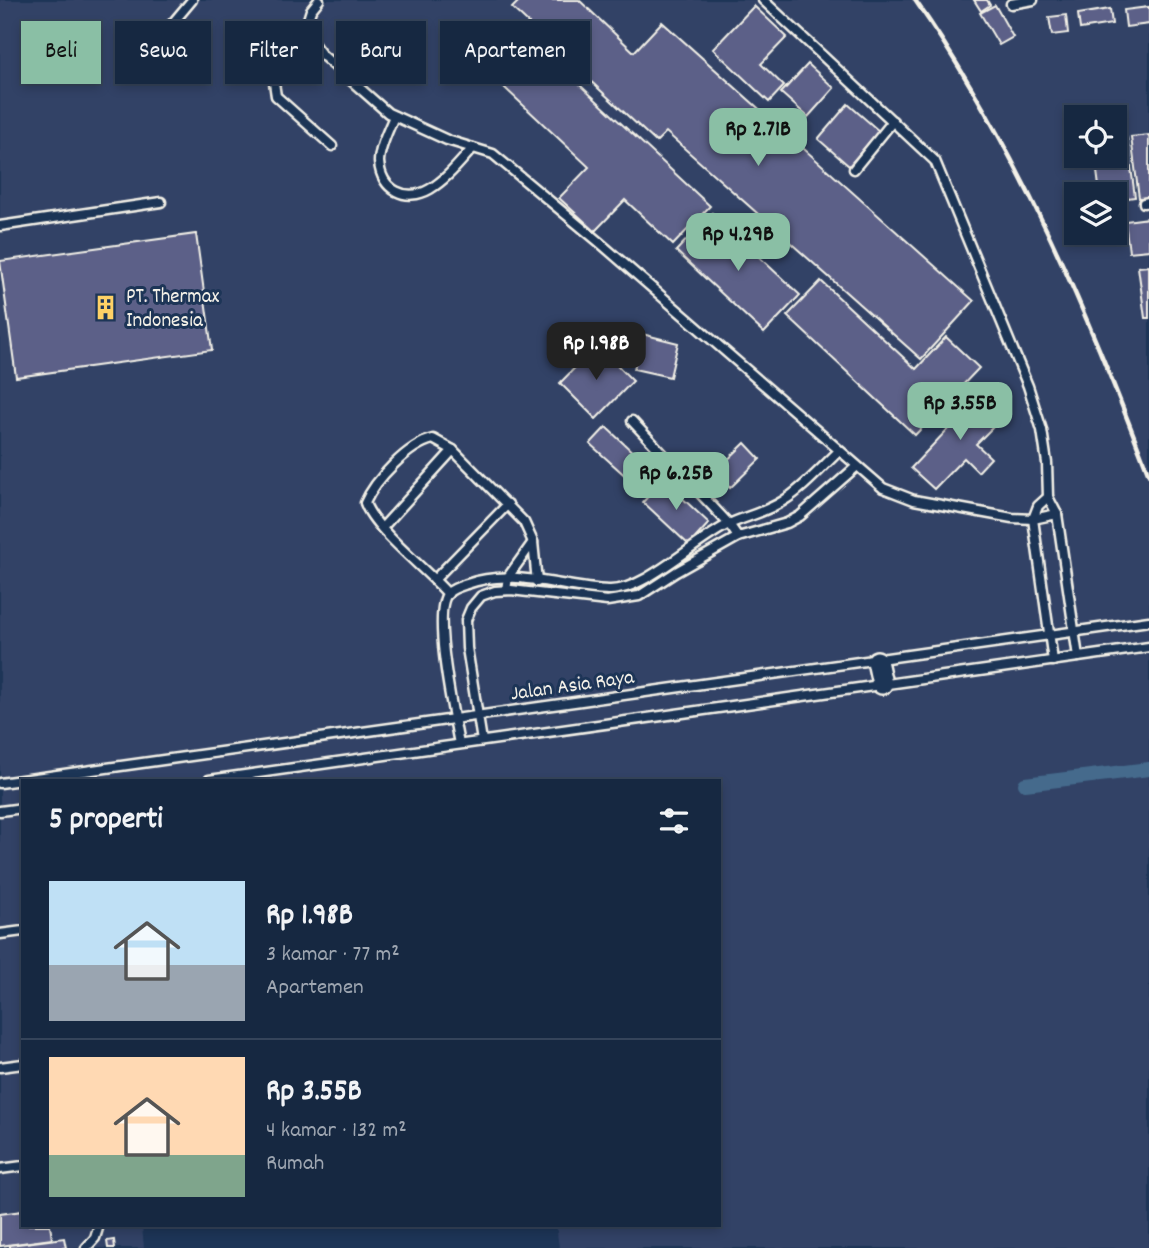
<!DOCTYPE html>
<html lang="id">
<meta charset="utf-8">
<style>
body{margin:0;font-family:Dekko,sans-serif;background:#1f3048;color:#f1f3f6;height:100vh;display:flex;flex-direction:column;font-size:26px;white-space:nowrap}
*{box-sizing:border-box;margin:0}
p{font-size:23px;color:#9ea6b1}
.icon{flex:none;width:38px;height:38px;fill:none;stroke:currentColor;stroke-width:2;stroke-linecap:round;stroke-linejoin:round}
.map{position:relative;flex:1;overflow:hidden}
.drawer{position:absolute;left:21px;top:779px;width:700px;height:448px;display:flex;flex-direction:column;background:#162841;border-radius:0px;box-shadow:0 4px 10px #0003,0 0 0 2px #35445a}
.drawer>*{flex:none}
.top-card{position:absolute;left:21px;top:21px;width:700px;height:63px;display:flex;gap:14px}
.buttons{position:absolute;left:1064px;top:105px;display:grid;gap:14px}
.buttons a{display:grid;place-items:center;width:63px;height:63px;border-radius:0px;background:#162841;box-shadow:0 4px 10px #0003,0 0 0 2px #35445a;font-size:35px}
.price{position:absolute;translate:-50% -60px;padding:0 16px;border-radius:14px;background:#8abfa5;color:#111;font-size:23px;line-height:46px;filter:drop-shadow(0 2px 4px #0008)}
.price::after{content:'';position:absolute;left:50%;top:42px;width:21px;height:16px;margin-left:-10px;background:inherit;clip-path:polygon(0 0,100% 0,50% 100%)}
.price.on{background:#222;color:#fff}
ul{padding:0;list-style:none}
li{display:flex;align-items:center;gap:21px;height:175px;padding:0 28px}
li+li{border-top:2px solid #35445a}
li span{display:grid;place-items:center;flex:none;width:196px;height:140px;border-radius:0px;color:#555}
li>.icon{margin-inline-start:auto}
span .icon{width:84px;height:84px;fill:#fffc;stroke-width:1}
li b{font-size:30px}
h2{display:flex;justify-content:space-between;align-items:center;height:84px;padding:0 28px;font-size:30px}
.chip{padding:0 24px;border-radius:0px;background:#162841;box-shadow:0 4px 10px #0003,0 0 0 2px #35445a;font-size:24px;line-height:63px}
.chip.on{background:#8abfa5;color:#111}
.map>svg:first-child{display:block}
.built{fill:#304266;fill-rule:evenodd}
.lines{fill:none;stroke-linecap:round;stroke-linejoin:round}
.canal{stroke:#446b8c;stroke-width:14}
.building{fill:#5b6188;stroke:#f4f1e8;stroke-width:2}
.service-casing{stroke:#f4f1e8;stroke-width:13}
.tertiary-casing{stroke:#f4f1e8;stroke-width:24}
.service{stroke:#1d3557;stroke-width:8}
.tertiary{stroke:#1d3557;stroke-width:19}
.rail{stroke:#f4f1e8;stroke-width:4.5}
.labels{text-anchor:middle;stroke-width:6;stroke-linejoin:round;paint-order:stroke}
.poi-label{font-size:21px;fill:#f4f1e8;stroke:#1d3557;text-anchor:start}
.street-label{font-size:21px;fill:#f4f1e8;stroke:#1d3557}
</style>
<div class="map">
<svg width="1149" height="1248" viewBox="0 0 1149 1248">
<rect width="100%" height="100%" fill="#1d3557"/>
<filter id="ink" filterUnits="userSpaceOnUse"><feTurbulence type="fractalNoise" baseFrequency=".0143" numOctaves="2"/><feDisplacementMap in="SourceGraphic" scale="14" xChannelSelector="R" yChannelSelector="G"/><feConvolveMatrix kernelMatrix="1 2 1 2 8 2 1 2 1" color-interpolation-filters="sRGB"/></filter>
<g filter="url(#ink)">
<path class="built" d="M0,0H1149V1248H559L556,1225H719V780H23V1225H142L144,1248H0ZM1076,117H1115V156H1076ZM1076,194H1115V233H1076Z"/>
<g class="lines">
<polyline class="canal" points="1025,784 1149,769"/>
</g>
<g class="building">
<polygon points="520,0 579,0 634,52 662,22 974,301 921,359 666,132 656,142 512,8"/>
<polygon points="974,0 987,0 990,5 981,11"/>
<polygon points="995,5 1013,37 999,45 980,13"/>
<polygon points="754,6 787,37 761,64 784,86 769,102 713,49"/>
<polygon points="1149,7 1149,24 1126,27 1124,10"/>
<polygon points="1110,9 1112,24 1080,29 1078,14"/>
<polygon points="1066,15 1068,33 1052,35 1049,17"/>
<polygon points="525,34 710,206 673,245 625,200 595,231 559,198 589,167 489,73"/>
<polygon points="808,64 834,88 808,117 781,93"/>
<polygon points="848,104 879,131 849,166 818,139"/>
<polygon points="1149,135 1149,197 1139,198 1131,137"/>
<polygon points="1127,138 1135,197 1115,200 1115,194 1100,194 1095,156 1115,156 1115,140"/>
<polygon points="712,213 800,295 764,333 676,251"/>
<polygon points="1149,218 1149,250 1129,252 1125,221"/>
<polygon points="196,234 212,350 16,377 0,261"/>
<polygon points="1149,266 1149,318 1145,318 1138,267"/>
<polygon points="821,281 916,369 946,337 979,368 915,435 787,316"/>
<polygon points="642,334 678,343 670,377 634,369"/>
<polygon points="597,345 633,381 596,419 560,383"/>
<polygon points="983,392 1006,414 976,444 991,458 978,472 964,458 934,489 911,468"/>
<polygon points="606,427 654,472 639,488 590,444"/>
<polygon points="745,443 760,459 730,488 715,472"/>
<polygon points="663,480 709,523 689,545 643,502"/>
<polygon points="23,1211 23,1225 50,1225 52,1239 0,1246 0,1214"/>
<polygon points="64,1238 66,1248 10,1248 10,1245"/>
<polygon points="114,1240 115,1248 108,1248 107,1241"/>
</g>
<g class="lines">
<defs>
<g id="service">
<polyline points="319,0 311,10 305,29 306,34 321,54 388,113 447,140 493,154 599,242 883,488 914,500 1012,518 1033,519 1057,514"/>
<polyline points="763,0 935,161 1028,386 1042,430 1047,463 1048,497 1057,514 1078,657"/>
<polyline points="1011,4 1033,0"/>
<polyline points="166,31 192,0"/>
<polyline points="306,34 273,76 276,96 332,146"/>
<path d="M394,116C389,129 379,148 379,162C381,190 406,203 430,189C447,179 460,162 473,148"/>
<polyline points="854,169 893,121"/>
<polyline points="1144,203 1149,202"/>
<polyline points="0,226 161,202"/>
<polyline points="632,421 729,524 738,537"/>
<polyline points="1048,497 1038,506 1033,519 1053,661"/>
<polyline points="382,528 453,450"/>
<polyline points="435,579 508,504"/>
<polyline points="506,590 508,577 533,542"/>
<path d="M448,594C427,570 374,529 365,503C375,480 408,445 433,439L453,450L524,522L533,542L537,582"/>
<polyline points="482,741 467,648 466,620 471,608 481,596 495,591 511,590 607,601 639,596 676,572 738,537 787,523 800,516 856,467"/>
<path d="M459,744C454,717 431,611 448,593C453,588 461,586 467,584C515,567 561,589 609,590C645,591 694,541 729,524C747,516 766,512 783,501C804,488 820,469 838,452"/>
<polyline points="209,780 1149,647"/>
<polyline points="0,783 1149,621"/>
<polyline points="0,811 23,808"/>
<polyline points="0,934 23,931"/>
<polyline points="0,1067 23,1064"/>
<polyline points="0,1169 23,1166"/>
<polyline points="86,1248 95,1238 99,1225"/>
</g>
<polyline id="tertiary" points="877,661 882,684"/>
</defs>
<use href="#service" class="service-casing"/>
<use href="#tertiary" class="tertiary-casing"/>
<use href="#service" class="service"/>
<use href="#tertiary" class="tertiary"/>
<path class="rail" d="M915,0C1017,146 1086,310 1149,475"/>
</g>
</g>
<defs>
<symbol id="building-bare" viewBox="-9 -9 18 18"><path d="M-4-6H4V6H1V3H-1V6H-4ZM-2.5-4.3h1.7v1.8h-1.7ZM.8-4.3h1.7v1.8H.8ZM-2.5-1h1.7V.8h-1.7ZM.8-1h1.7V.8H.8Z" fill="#ffd166" stroke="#1d3557" stroke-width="2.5" paint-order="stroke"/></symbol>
</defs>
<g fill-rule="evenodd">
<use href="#building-bare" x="88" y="290" width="35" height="35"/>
</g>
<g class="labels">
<g class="poi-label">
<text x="126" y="302">PT. Thermax<tspan x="126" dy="24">Indonesia</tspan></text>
</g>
<g class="street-label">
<text transform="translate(572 684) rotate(-8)" y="7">Jalan Asia Raya</text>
</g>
</g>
</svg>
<div class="buttons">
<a><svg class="icon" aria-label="locate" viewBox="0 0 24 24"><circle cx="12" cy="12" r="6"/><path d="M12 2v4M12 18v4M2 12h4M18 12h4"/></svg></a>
<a><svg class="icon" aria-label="layers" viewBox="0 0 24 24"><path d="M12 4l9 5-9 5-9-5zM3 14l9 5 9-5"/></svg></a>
</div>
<b class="price" style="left:758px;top:168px">Rp 2.71B</b>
<b class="price" style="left:738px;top:273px">Rp 4.29B</b>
<b class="price on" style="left:596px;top:382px">Rp 1.98B</b>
<b class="price" style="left:960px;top:442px">Rp 3.55B</b>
<b class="price" style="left:676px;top:512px">Rp 6.25B</b>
<div class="top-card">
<a class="chip on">Beli</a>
<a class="chip">Sewa</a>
<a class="chip">Filter</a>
<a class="chip">Baru</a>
<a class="chip">Apartemen</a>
</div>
<section class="drawer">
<h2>5 properti<svg class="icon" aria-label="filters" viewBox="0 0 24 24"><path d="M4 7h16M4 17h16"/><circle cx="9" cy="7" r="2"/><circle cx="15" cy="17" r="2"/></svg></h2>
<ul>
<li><span style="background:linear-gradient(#bfe0f5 60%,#9aa5b1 0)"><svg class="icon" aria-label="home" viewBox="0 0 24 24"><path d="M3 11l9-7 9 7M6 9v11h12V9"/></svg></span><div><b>Rp 1.98B</b><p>3 kamar · 77 m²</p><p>Apartemen</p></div></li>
<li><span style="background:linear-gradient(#ffd9b3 70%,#7fa58c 0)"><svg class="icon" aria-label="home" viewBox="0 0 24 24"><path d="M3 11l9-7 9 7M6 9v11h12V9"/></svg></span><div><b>Rp 3.55B</b><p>4 kamar · 132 m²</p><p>Rumah</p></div></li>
</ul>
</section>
</div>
